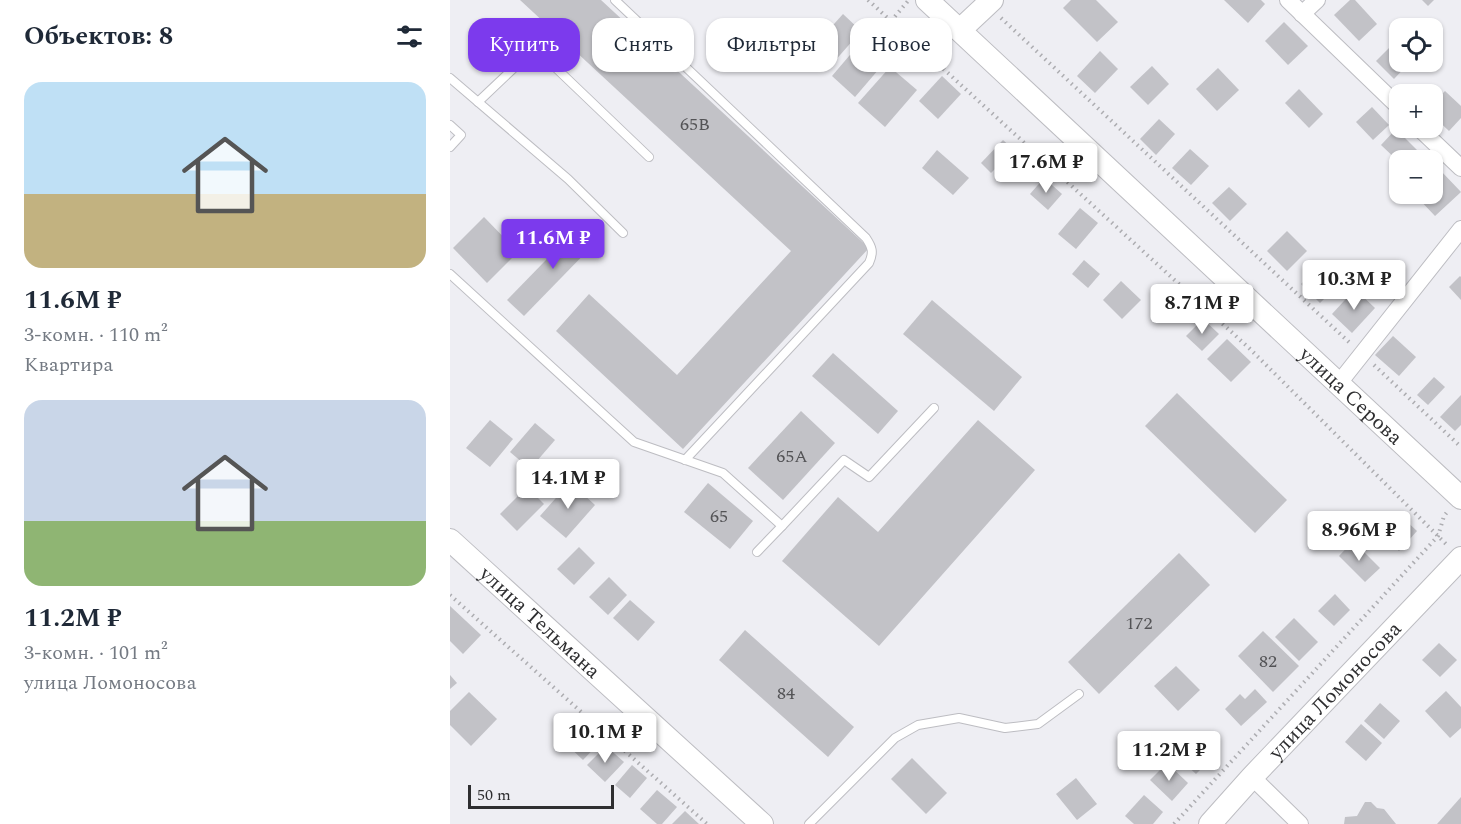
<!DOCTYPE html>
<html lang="ru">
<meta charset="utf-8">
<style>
body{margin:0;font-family:Spectral,serif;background:#f2f2f3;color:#1f2937;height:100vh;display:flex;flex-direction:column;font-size:22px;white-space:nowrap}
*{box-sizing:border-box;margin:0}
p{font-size:20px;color:#747a83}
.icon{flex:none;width:33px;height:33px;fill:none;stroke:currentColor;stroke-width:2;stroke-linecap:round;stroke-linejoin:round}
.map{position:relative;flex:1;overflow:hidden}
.sheet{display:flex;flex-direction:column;background:#fff;width:450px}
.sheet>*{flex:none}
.guide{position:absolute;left:18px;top:18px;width:570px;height:54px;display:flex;gap:12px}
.controls{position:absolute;left:939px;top:18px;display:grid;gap:12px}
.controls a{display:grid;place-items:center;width:54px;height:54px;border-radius:12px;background:#fff;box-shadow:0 2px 4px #0004;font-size:30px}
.scale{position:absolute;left:18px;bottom:15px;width:146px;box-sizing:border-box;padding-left:6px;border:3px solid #2e2e30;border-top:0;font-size:16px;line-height:21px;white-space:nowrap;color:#2e2e30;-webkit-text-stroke:4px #eeeef3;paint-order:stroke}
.price{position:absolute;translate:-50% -51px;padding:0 14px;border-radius:6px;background:#fff;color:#222;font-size:20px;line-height:39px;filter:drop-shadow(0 2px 3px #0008)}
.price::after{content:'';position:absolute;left:50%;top:36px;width:18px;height:14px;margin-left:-9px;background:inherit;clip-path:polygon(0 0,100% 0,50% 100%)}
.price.selected{background:#7c3aed;color:#fff}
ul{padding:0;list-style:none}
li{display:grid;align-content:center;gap:12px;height:318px;padding:0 24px}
li span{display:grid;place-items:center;height:186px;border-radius:18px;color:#555}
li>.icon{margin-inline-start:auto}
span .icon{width:108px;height:108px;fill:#fffc;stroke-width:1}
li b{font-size:26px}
h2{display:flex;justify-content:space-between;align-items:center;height:72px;padding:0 24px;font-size:26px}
.chip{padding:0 21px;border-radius:18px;background:#fff;box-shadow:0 2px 4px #0004;font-size:21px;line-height:54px}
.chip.selected{background:#7c3aed;color:#fff}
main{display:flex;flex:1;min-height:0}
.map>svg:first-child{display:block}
.building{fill:#c2c2c7}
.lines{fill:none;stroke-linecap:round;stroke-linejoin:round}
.lane-casing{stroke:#bdbdc2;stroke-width:10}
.street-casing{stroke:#bdbdc2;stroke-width:18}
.secondary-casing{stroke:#bdbdc2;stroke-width:24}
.path{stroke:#adadb1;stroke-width:4;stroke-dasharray:1.5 4.5;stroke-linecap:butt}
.lane{stroke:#fff;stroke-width:8}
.street{stroke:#fff;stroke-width:16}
.secondary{stroke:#fff;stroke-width:22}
.labels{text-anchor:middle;stroke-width:4.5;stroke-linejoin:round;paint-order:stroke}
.number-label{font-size:18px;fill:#535356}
.street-label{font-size:21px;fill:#2e2e30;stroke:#eeeef3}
</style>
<main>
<section class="sheet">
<h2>Объектов: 8<svg class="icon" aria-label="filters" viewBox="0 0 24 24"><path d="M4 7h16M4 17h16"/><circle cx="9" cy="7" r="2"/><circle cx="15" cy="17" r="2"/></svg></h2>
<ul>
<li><span style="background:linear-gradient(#bfe0f5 60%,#c2b280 0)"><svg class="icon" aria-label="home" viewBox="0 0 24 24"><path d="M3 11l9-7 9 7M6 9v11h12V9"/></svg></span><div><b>11.6M ₽</b><p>3-комн. · 110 m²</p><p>Квартира</p></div></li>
<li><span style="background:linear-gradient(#c9d6e8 65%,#8fb573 0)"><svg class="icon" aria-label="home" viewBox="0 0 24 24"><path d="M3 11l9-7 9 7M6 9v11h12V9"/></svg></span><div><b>11.2M ₽</b><p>3-комн. · 101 m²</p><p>улица Ломоносова</p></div></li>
</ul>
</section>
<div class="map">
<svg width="1011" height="824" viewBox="0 0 1011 824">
<rect width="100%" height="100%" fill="#eeeef3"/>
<g class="building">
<polygon points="70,0 151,0 419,248 233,449 106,331 139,294 227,375 341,251"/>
<polygon points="621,0 646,0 668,22 647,42 613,8"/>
<polygon points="774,0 811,0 815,4 798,23"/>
<polygon points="900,0 905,0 927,24 909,41 884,15"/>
<polygon points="972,0 984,0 978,6"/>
<polygon points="393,14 411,31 377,70 358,53"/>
<polygon points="427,22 451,43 437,59 413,39"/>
<polygon points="834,22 858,46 838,65 815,41"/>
<polygon points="411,42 435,62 405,97 382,76"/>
<polygon points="944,43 950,49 950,62 960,62 944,79 926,61"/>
<polygon points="650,51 668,69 645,93 627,76"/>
<polygon points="702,66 719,84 698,105 680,87"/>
<polygon points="440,67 467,90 435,127 408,103"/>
<polygon points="768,68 789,90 767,111 746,89"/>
<polygon points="492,76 511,94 488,119 469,101"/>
<polygon points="849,89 873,114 859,128 835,103"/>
<polygon points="995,91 1011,106 1011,118 999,131 982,115 982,104"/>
<polygon points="922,107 939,125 923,140 906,122"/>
<polygon points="709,119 725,134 706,155 690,139"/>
<polygon points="946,129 968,151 959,160 950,160 950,163 931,145"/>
<polygon points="553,140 564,150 541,173 531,163"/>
<polygon points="568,149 584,163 567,182 551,167"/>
<polygon points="740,149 759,166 741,185 722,168"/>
<polygon points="487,150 519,178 503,195 472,168"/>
<polygon points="991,171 1011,192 985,216 966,196 968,194 982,194 982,180"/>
<polygon points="594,178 612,194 598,210 580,194"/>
<polygon points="779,187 797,204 780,221 762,203"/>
<polygon points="630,208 648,223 626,249 608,234"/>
<polygon points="34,217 68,252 37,283 3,248"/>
<polygon points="131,224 148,240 74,316 57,300"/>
<polygon points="837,231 857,251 837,271 817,251"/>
<polygon points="634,260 650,274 638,288 622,274"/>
<polygon points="869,267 888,285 870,303 851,284"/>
<polygon points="1010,276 1011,277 1011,300 999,287"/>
<polygon points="671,281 691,300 672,319 653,300"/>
<polygon points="716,286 731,300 716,316 701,302"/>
<polygon points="905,289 925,308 902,333 882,314"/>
<polygon points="482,300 572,377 544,411 453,334"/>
<polygon points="753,319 769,334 752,351 736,336"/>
<polygon points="943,336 966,357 949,376 925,355"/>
<polygon points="777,339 801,362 781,382 757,359"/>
<polygon points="383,353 448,411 428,434 362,376"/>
<polygon points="984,377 995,387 978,405 967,395"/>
<polygon points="727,393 837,500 805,533 695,426"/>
<polygon points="1011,395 1011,425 1005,431 990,417"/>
<polygon points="351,411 385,443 333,500 298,468"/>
<polygon points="40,420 63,439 40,467 16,448"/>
<polygon points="528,420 585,470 429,646 332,561 388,497 428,532"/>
<polygon points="85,423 105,440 80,469 60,452"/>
<polygon points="120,482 145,505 116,538 90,516"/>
<polygon points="258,483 303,521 280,549 234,512"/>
<polygon points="77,487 94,504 67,531 50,514"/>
<polygon points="952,517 967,531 949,551 934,537"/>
<polygon points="903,541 930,568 915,582 889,556"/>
<polygon points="129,547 145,563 124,585 107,569"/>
<polygon points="729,553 760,585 649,694 618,662"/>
<polygon points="159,577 177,595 158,615 139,597"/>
<polygon points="885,594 900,610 884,626 868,611"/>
<polygon points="180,600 205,622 188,641 163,618"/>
<polygon points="0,606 31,635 13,654 0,641"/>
<polygon points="844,618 868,642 849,661 825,637"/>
<polygon points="295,630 404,727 378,757 269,660"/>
<polygon points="813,631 849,666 823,692 788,656"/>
<polygon points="989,643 1007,660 990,677 972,660"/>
<polygon points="726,666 750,690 728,711 704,686"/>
<polygon points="0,675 7,683 0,689"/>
<polygon points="805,689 817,702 791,726 775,709 790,694 795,699"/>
<polygon points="996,691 1011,707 1011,728 1000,738 975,711"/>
<polygon points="19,692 47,719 21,746 0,725 0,711"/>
<polygon points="930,703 950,721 934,739 914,721"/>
<polygon points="133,722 152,740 133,760 114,742"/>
<polygon points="911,724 932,743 916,761 895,742"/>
<polygon points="736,737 760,760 746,774 722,752"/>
<polygon points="156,746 174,762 155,782 137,765"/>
<polygon points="462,758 497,793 476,814 441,779"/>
<polygon points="717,763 738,783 722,801 700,780"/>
<polygon points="182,765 197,778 180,798 165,785"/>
<polygon points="626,778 647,804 627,820 606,794"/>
<polygon points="207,790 227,807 212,824 207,824 190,809"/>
<polygon points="694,795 713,812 703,824 684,824 675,816"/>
<polygon points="1011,797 1011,824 987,824"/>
<polygon points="915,802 921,802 927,808 934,809 946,824 894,824 895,817 907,816"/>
<polygon points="235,811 249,824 222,824"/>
</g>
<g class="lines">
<defs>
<g id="lane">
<path d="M165,0L416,238C422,247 424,252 419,263L235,460"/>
<polyline points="0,78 118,179 173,233"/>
<polyline points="28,102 85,48 199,157"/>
<polyline points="0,125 11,135 0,147"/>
<polyline points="0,274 184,442 273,473 332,526 394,460 419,477 484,408"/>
<polyline points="307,552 332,526"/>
<polyline points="359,824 445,738 468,725 509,718 555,728 588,724 629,694"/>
</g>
<g id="street">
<polyline points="838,0 950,108"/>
<polyline points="852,14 867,0"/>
<polyline points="969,128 1011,168"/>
<polyline points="889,383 1011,229"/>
<polyline points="802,777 850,824"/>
</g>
<g id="secondary">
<path id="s1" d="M477,0L1011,498"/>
<polyline points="510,30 542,0"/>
<path id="s2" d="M0,540L312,824"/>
<path id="s3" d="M760,824L802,777L1011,558"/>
</g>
</defs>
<use href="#lane" class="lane-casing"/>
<use href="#street" class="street-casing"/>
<use href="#secondary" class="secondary-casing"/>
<g class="path">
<polyline points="418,0 799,348 997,545"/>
<polyline points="551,18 901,344"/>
<polyline points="441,21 458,1"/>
<polyline points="924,365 1011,447"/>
<polyline points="0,595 257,824"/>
<polyline points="724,824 988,536 994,516 998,511"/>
</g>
<use href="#lane" class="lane"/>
<use href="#street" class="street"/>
<use href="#secondary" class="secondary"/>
</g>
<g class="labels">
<g class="number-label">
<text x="245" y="130">65В</text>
<text x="342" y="462">65А</text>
<text x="269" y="522">65</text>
<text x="689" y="629">172</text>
<text x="818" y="667">82</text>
<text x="336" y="699">84</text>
</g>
<g class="street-label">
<text dy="7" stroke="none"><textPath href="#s1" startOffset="580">улица Серова</textPath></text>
<text dy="7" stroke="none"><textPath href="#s2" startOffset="122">улица Тельмана</textPath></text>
<text dy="7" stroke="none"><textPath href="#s3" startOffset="183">улица Ломоносова</textPath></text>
</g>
</g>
</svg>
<div class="controls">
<a><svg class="icon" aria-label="locate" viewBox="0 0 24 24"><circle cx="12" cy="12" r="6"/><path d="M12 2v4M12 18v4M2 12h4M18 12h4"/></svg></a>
<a>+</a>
<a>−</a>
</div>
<div class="scale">50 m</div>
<b class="price" style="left:596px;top:194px">17.6M ₽</b>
<b class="price selected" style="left:103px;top:270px">11.6M ₽</b>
<b class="price" style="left:904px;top:311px">10.3M ₽</b>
<b class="price" style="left:752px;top:335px">8.71M ₽</b>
<b class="price" style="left:118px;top:510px">14.1M ₽</b>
<b class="price" style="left:909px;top:562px">8.96M ₽</b>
<b class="price" style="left:155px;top:764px">10.1M ₽</b>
<b class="price" style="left:719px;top:782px">11.2M ₽</b>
<div class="guide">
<a class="chip selected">Купить</a>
<a class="chip">Снять</a>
<a class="chip">Фильтры</a>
<a class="chip">Новое</a>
</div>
</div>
</main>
